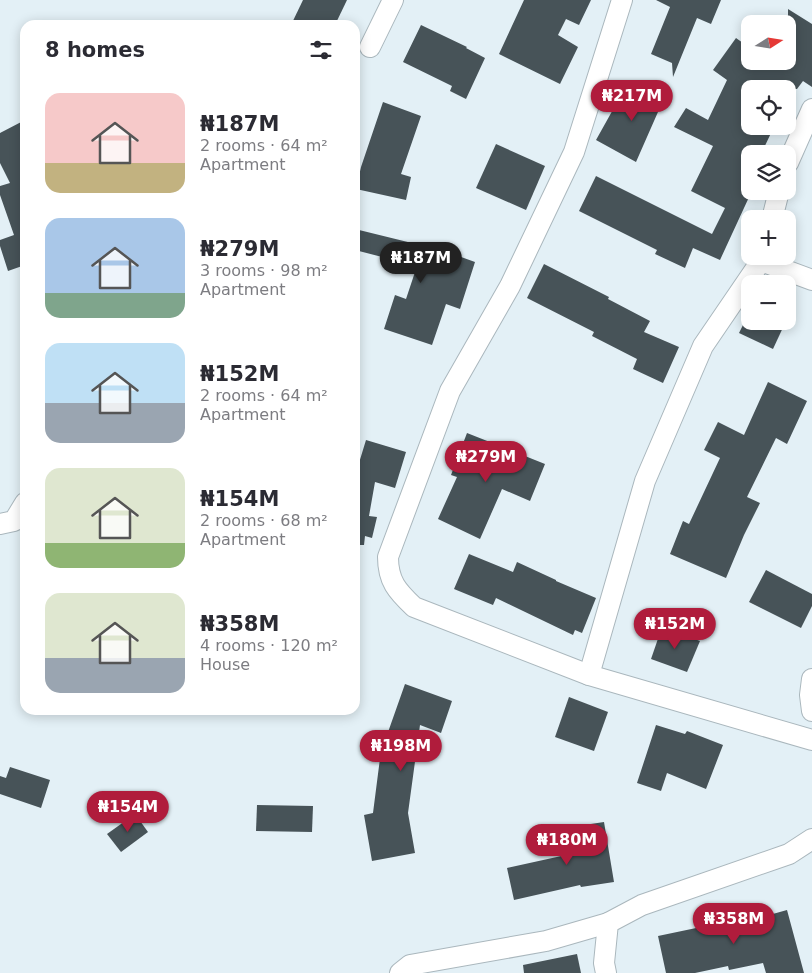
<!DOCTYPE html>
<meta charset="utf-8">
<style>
body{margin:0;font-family:"DejaVu Sans",sans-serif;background:#f7f7f7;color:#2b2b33;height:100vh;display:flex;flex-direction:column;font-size:19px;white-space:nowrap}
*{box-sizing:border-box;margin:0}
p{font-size:16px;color:#7c7c81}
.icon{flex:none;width:28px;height:28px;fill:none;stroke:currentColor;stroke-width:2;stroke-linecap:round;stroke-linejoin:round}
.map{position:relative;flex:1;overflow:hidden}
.details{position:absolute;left:20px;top:20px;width:340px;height:695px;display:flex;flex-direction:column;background:#fff;border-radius:15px;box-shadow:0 2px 12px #0003}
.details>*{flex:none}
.needle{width:32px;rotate:78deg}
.fabs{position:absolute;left:741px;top:15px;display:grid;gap:10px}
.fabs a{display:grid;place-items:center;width:55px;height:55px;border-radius:10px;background:#fff;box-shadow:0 2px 12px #0003;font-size:25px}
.price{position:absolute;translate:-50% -42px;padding:0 11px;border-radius:18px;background:#b01c3c;color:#fff;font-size:16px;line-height:32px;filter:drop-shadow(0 1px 2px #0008)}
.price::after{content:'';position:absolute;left:50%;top:30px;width:15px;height:11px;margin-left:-8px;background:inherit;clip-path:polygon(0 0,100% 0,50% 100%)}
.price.on{background:#222;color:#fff}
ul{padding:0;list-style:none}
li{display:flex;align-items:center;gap:15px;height:125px;padding:0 25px}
li span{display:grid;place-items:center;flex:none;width:140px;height:100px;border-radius:15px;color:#555}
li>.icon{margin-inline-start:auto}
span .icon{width:60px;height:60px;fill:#fffc;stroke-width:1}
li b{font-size:21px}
h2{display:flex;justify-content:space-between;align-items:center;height:60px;padding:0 25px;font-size:21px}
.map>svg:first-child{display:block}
.building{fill:#475358}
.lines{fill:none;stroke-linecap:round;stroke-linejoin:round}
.minor-casing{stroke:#aab7bd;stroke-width:22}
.minor{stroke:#fff;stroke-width:20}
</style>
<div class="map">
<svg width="812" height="973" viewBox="0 0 812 973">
<rect width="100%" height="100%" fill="#e3f0f6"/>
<g class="building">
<polygon points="303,0 347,0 335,25 291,25"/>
<polygon points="524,0 591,0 579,25 566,19 558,35 578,47 560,84 499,54"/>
<polygon points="656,0 721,0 711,24 697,18 673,77 672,63 651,54 670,7"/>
<polygon points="788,9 812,24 812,87 803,81 797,89 750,89 750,126 762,126 772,131 761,154 750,154 750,195 720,260 693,248 685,268 655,254 657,250 579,211 596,176 712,234 725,208 691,191 713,146 674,127 686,108 708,120 727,80 713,70 736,38 750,48 750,61 788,61"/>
<polygon points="421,25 467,47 466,48 485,58 466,99 450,91 452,86 403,62"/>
<polygon points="638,81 665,96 636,162 596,140 615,106 622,110"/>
<polygon points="383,102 421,116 401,174 411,177 406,200 356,189 361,167"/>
<polygon points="25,120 25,265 8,271 0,246 0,240 14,235 0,195 0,186 10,183 0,163 0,133"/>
<polygon points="496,144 545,166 526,210 476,188"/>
<polygon points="355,229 424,246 425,244 475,262 460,309 446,304 432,345 384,329 395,295 406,299 417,266 355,250"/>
<polygon points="544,264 609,297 608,299 650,321 644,332 679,347 663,383 633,369 637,359 592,336 594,332 527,298"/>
<polygon points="745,321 786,321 773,349 739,333"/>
<polygon points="768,382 807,401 787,444 776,438 747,497 760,503 744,535 726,578 670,554 683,521 689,524 720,458 704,450 718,422 744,435"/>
<polygon points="467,433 545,464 530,501 502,489 480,539 438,519 457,477 451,475"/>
<polygon points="366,440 406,452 395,488 375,482 369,516 377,517 372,538 365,536 364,545 355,545 355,476"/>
<polygon points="469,554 513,572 517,562 556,580 556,581 596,598 582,633 575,630 573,635 496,598 493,605 454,589"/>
<polygon points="766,570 812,594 812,606 801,628 749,602"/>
<polygon points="662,627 700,641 687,672 651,659"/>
<polygon points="405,684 452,701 441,733 420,725 408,813 415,853 372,861 364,815 373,813 383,735 387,735"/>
<polygon points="569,697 608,712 594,751 555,737"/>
<polygon points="656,725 685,734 687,731 723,745 706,789 667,773 661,791 637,783"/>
<polygon points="10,767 50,780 41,808 0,794 0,776 6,778"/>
<polygon points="257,805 313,806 312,832 256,831"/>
<polygon points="135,814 148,832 121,852 107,834"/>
<polygon points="604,822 614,882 581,887 580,885 514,900 507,868 575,853 571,827"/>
<polygon points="744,906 747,921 787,910 804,973 766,973 763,963 729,970 728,966 695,973 666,973 658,936 720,923 717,912"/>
<polygon points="577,954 581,973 524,973 523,965"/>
</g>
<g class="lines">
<defs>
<g id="minor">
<path d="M622,0L574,152L510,286L450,391L388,557C388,581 397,591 414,607L589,675L812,740"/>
<polyline points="370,47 393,0"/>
<polyline points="788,163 812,109"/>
<polyline points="772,219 779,191"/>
<polyline points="762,256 761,261 812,280"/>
<polyline points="0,524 14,521 25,503"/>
<polyline points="589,675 645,481 703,346 761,261"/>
<polyline points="812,679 810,695 812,711"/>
<polyline points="400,973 410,965 546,941 608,923"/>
<polyline points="606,973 604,963 608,923 642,905 789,854 812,839"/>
</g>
</defs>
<use href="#minor" class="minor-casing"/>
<use href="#minor" class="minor"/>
</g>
</svg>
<div class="fabs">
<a><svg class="needle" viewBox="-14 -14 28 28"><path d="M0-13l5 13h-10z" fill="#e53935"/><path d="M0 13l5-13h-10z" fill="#7c7c81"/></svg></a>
<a><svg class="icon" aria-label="locate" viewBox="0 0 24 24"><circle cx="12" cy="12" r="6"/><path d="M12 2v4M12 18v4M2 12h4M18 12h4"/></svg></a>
<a><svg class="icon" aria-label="layers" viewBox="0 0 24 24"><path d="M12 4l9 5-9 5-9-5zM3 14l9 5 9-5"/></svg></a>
<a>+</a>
<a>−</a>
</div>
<b class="price" style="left:632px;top:122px">₦217M</b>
<b class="price on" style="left:421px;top:284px">₦187M</b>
<b class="price" style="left:486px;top:483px">₦279M</b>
<b class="price" style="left:675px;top:650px">₦152M</b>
<b class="price" style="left:401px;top:772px">₦198M</b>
<b class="price" style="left:128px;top:833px">₦154M</b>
<b class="price" style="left:567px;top:866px">₦180M</b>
<b class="price" style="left:734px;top:945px">₦358M</b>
<section class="details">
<h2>8 homes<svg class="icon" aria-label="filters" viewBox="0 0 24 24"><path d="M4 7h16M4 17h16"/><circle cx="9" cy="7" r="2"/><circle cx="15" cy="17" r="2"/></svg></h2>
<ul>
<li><span style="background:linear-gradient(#f6c9c9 70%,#c2b280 0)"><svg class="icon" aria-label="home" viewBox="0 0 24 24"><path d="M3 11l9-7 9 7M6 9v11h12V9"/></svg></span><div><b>₦187M</b><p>2 rooms · 64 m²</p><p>Apartment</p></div></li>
<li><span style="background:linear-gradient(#a9c7e8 75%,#7fa58c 0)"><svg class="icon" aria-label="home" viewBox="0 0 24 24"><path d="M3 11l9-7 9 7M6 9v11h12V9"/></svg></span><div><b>₦279M</b><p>3 rooms · 98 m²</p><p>Apartment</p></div></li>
<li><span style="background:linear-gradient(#bfe0f5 60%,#9aa5b1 0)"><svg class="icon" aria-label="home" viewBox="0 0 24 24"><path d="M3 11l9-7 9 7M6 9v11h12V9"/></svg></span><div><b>₦152M</b><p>2 rooms · 64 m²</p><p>Apartment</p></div></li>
<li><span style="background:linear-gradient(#dfe7d0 75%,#8fb573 0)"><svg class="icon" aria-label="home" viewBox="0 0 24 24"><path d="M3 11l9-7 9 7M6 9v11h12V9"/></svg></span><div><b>₦154M</b><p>2 rooms · 68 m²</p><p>Apartment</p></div></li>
<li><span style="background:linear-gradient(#dfe7d0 65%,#9aa5b1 0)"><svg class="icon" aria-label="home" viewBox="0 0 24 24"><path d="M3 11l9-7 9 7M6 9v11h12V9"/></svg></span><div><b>₦358M</b><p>4 rooms · 120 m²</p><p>House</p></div></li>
</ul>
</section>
</div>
